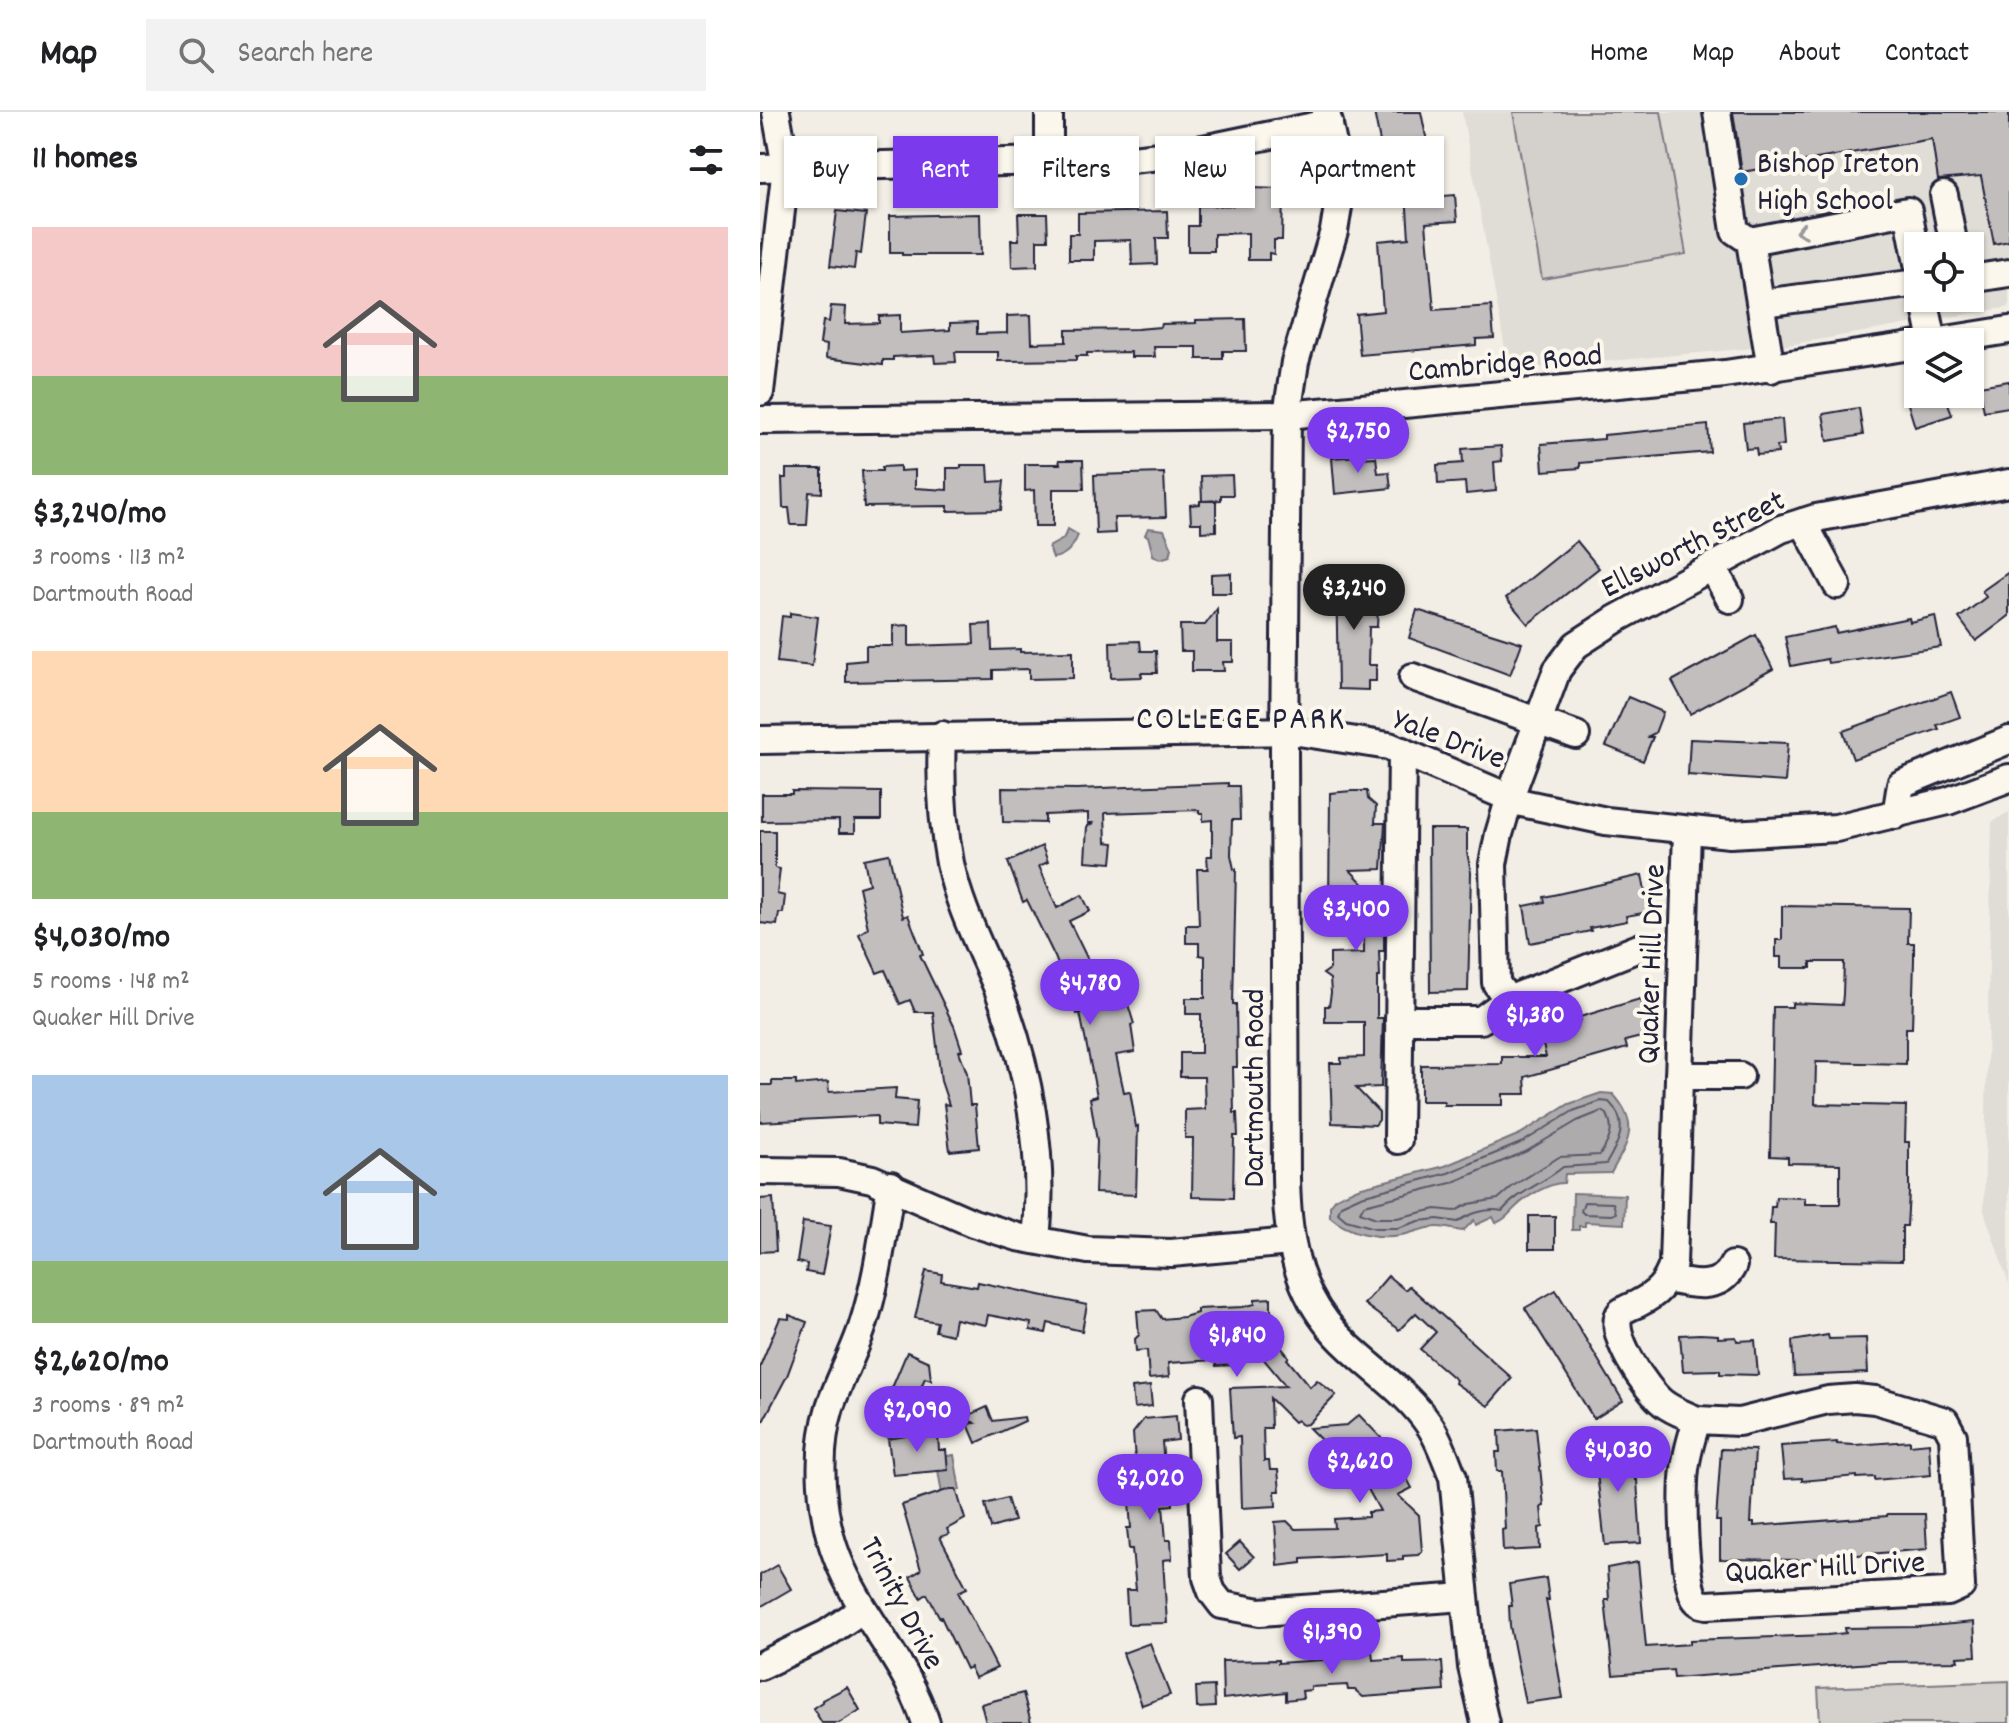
<!DOCTYPE html>
<meta charset="utf-8">
<style>
body{margin:0;font-family:Dekko,sans-serif;background:#f2f2f2;color:#202124;height:100vh;display:flex;flex-direction:column;font-size:30px;white-space:nowrap}
*{box-sizing:border-box;margin:0}
p{font-size:26px;color:#757577}
.icon{flex:none;width:44px;height:44px;fill:none;stroke:currentColor;stroke-width:2;stroke-linecap:round;stroke-linejoin:round}
.map{position:relative;flex:1;overflow:hidden}
.side{display:flex;flex-direction:column;background:#fff;width:760px}
.side>*{flex:none}
.guide{position:absolute;left:24px;top:24px;width:760px;height:72px;display:flex;gap:16px}
.controls{position:absolute;left:1144px;top:120px;display:grid;gap:16px}
.controls a{display:grid;place-items:center;width:80px;height:80px;border-radius:0px;background:#fff;box-shadow:0 2px 6px #0004;font-size:40px}
.price{position:absolute;translate:-50% -68px;padding:0 18px;border-radius:28px;background:#7c3aed;color:#fff;font-size:26px;line-height:52px;filter:drop-shadow(0 2px 4px #0008)}
.price::after{content:'';position:absolute;left:50%;top:48px;width:24px;height:18px;margin-left:-12px;background:inherit;clip-path:polygon(0 0,100% 0,50% 100%)}
.price.current{background:#222;color:#fff}
ul{padding:0;list-style:none}
li{display:grid;align-content:center;gap:16px;height:424px;padding:0 32px}
li span{display:grid;place-items:center;height:248px;border-radius:0px;color:#555}
li>.icon{margin-inline-start:auto}
span .icon{width:144px;height:144px;fill:#fffc;stroke-width:1}
li b{font-size:34px}
h2{display:flex;justify-content:space-between;align-items:center;height:96px;padding:0 32px;font-size:34px}
.pill{padding:0 28px;border-radius:0px;background:#fff;box-shadow:0 2px 6px #0004;font-size:28px;line-height:72px}
.pill.current{background:#7c3aed;color:#fff}
header{display:flex;align-items:center;gap:48px;box-sizing:border-box;height:112px;padding:0 40px;background:#fff;border-bottom:2px solid #e0e0e0}
header strong{font-size:38px}
nav{display:flex;gap:44px;margin-inline-start:auto;font-size:28px}
.search{width:560px;height:72px;background:#f2f2f2;display:flex;align-items:center;gap:20px;box-sizing:border-box;padding:0 28px;border-radius:0px;color:#757577;font-size:30px}
main{display:flex;flex:1;min-height:0}
.map>svg:first-child{display:block}
.built{fill:#e0dcd6;fill-rule:evenodd}
.green{fill:#d4d1cc;stroke:#7b7a84;stroke-width:2}
.water{fill:#aeabad;stroke:#76747f;stroke-width:2}
.lines{fill:none;stroke-linecap:round;stroke-linejoin:round}
.shore{stroke:#5a5969;stroke-width:2}
.building{fill:#c2bebe;stroke:#22223b;stroke-width:2}
.minor-casing{stroke:#22223b;stroke-width:32}
.minor{stroke:#fbf7ec;stroke-width:26}
.oneway{stroke:#99979c}
.poi-dot{fill:#1f6fb2;stroke:#fbf7ec;stroke-width:3}
.labels{text-anchor:middle;stroke-width:8;stroke-linejoin:round;paint-order:stroke}
.poi-label{font-size:32px;fill:#22223b;stroke:#fbf7ec;text-anchor:start}
.street-label{font-size:32px;fill:#22223b;stroke:#fbf7ec}
.neighbourhood-label{font-size:34px;letter-spacing:2px;fill:#22223b;stroke:#fbf7ec}
</style>
<header>
<strong>Map</strong>
<div class="search"><svg class="icon" aria-label="search" viewBox="0 0 24 24"><circle cx="10" cy="10" r="6"/><path d="M15 15l6 6"/></svg>Search here</div>
<nav><a>Home</a><a>Map</a><a>About</a><a>Contact</a></nav>
</header>
<main>
<section class="side">
<h2>11 homes<svg class="icon" aria-label="filters" viewBox="0 0 24 24"><path d="M4 7h16M4 17h16"/><circle cx="9" cy="7" r="2"/><circle cx="15" cy="17" r="2"/></svg></h2>
<ul>
<li><span style="background:linear-gradient(#f6c9c9 60%,#8fb573 0)"><svg class="icon" aria-label="home" viewBox="0 0 24 24"><path d="M3 11l9-7 9 7M6 9v11h12V9"/></svg></span><div><b>$3,240/mo</b><p>3 rooms · 113 m²</p><p>Dartmouth Road</p></div></li>
<li><span style="background:linear-gradient(#ffd9b3 65%,#8fb573 0)"><svg class="icon" aria-label="home" viewBox="0 0 24 24"><path d="M3 11l9-7 9 7M6 9v11h12V9"/></svg></span><div><b>$4,030/mo</b><p>5 rooms · 148 m²</p><p>Quaker Hill Drive</p></div></li>
<li><span style="background:linear-gradient(#a9c7e8 75%,#8fb573 0)"><svg class="icon" aria-label="home" viewBox="0 0 24 24"><path d="M3 11l9-7 9 7M6 9v11h12V9"/></svg></span><div><b>$2,620/mo</b><p>3 rooms · 89 m²</p><p>Dartmouth Road</p></div></li>
</ul>
</section>
<div class="map">
<svg width="1249" height="1611" viewBox="0 0 1249 1611">
<rect width="100%" height="100%" fill="#f2eee5"/>
<filter id="ink" filterUnits="userSpaceOnUse"><feTurbulence type="fractalNoise" baseFrequency=".0125" numOctaves="2"/><feDisplacementMap in="SourceGraphic" scale="16" xChannelSelector="R" yChannelSelector="G"/><feConvolveMatrix kernelMatrix="1 2 1 2 8 2 1 2 1" color-interpolation-filters="sRGB"/></filter>
<g filter="url(#ink)">
<g class="built">
<path d="M702,0H1249V195L1027,233L749,258ZM1158,134H1210V186H1158Z"/>
<polygon points="1249,700 1249,1172 1224,1099 1232,710"/>
</g>
<g class="green">
<polygon points="753,0 901,0 926,142 782,167"/>
<polygon points="1249,1569 1249,1611 1060,1611 1058,1576"/>
</g>
<g class="water">
<polygon points="388,416 404,418 412,436 410,444 400,447 393,443 388,424 385,423"/>
<path d="M308,417L318,423C314,434 306,444 293,446L289,435L303,427Z"/>
<path d="M841,981L853,982C881,1013 868,1030 851,1061L805,1062L804,1071C791,1070 767,1084 757,1094C749,1101 747,1107 736,1111L733,1105L716,1113L714,1108L703,1119C695,1118 686,1115 678,1115C664,1115 654,1121 641,1123C617,1127 588,1121 570,1105V1094L576,1086L598,1076L685,1054L760,1022L809,992Z"/>
<polygon points="813,1081 865,1083 864,1112 825,1110 825,1114 819,1114 819,1118 812,1118"/>
<polygon points="194,1343 200,1378 182,1382 176,1346"/>
</g>
<g class="lines">
<g class="shore">
<path d="M841,989L849,990C870,1011 859,1030 846,1052L803,1055C784,1071 759,1079 742,1099C727,1096 710,1101 698,1110L678,1107L659,1109L638,1116H615L586,1108L578,1101L581,1093L601,1084L688,1061L763,1030L813,999Z"/>
<path d="M842,999L847,1002C855,1018 849,1029 840,1043L799,1045L753,1074L738,1087L709,1092L695,1099L676,1097L637,1106H616L600,1100L604,1093L691,1071L767,1039L817,1009Z"/>
<polygon points="824,1090 853,1091 856,1101 852,1103 824,1102 821,1099"/>
</g>
</g>
<g class="building">
<polygon points="614,0 661,0 668,34 657,36 660,75 670,74 671,85 695,83 697,109 666,111 674,198 731,194 734,226 716,227 716,233 600,243 596,202 623,199 618,129 649,126 646,82 625,83 623,60 626,60"/>
<polygon points="973,0 1249,0 1249,129 1234,132 1221,64 1178,68 1172,27 982,60"/>
<polygon points="492,76 523,77 522,128 514,128 514,142 509,141 509,148 488,148 488,121 454,122 454,139 428,139 428,114 438,114 438,94 492,93"/>
<polygon points="77,99 106,102 101,142 96,141 94,157 70,154"/>
<polygon points="407,99 408,126 396,126 397,152 372,153 371,128 334,129 334,148 309,148 309,122 318,122 318,101"/>
<polygon points="220,102 221,143 142,143 142,141 130,141 130,104"/>
<polygon points="258,102 287,102 288,128 277,128 277,154 252,155 251,128 259,128"/>
<polygon points="71,194 86,195 85,212 119,211 119,204 140,203 140,221 190,218 190,211 217,210 217,222 247,221 247,204 271,203 272,231 306,230 306,218 377,217 400,215 401,212 436,211 436,208 485,207 486,239 463,239 463,247 437,247 437,235 394,235 395,245 371,245 371,240 327,241 327,244 316,244 316,248 238,249 238,240 195,240 196,250 175,251 174,243 133,245 133,248 123,248 123,253 66,246 67,233 60,232 63,209 69,210"/>
<polygon points="1249,269 1249,295 1224,299 1219,274"/>
<polygon points="1169,282 1185,282 1192,303 1155,315 1147,289"/>
<polygon points="1099,296 1103,323 1068,329 1063,302"/>
<polygon points="1022,307 1024,333 1017,334 1018,341 997,343 996,336 986,337 983,311"/>
<polygon points="948,313 950,340 820,351 820,356 783,359 781,332 844,327 844,323"/>
<polygon points="741,334 742,349 734,350 736,379 706,382 705,370 678,372 677,353 703,351 702,337"/>
<polygon points="599,344 599,346 616,345 618,361 629,360 631,376 575,382 572,346"/>
<polygon points="299,348 323,348 324,377 293,377 293,414 275,414 274,378 265,379 265,352 300,352"/>
<polygon points="201,353 228,353 229,370 244,369 241,398 188,399 188,394 104,395 102,359 122,359 122,355 140,354 140,359 155,358 155,376 187,378 187,356 201,356"/>
<polygon points="26,357 62,357 62,381 49,380 47,413 31,413 29,396 23,396 22,366 26,366"/>
<polygon points="404,361 406,405 354,406 355,421 336,422 334,363"/>
<polygon points="472,363 473,383 461,383 461,388 442,389 441,364"/>
<polygon points="440,389 456,389 456,419 441,420 441,411 431,411 430,393 440,392"/>
<polygon points="817,429 839,456 768,512 746,486"/>
<polygon points="576,459 605,459 604,495 618,496 617,515 609,515 608,553 616,553 616,569 608,569 608,578 578,577"/>
<polygon points="1249,460 1249,504 1216,529 1199,506 1226,485 1222,479"/>
<polygon points="471,461 471,481 451,481 451,462"/>
<polygon points="457,497 457,530 473,530 473,550 463,550 464,559 432,559 432,539 421,539 420,513 445,513"/>
<polygon points="657,498 762,531 750,563 649,526"/>
<polygon points="30,501 58,505 52,554 17,550 22,504 30,505"/>
<polygon points="1175,504 1181,535 1068,551 1067,547 1031,554 1025,525 1075,515 1076,521 1149,506 1150,510"/>
<polygon points="231,512 232,538 260,537 260,540 313,539 313,566 269,567 269,557 233,558 233,567 86,570 86,550 106,548 106,534 133,534 133,514 149,513 149,534 214,532 213,513"/>
<polygon points="996,523 1013,557 930,602 912,569"/>
<polygon points="380,529 381,539 396,539 397,561 381,561 382,565 351,566 350,530"/>
<polygon points="1191,580 1200,605 1177,613 1179,617 1093,647 1083,619"/>
<polygon points="868,585 903,600 895,621 887,625 893,625 883,649 846,634"/>
<polygon points="930,627 1028,631 1025,670 928,663"/>
<polygon points="468,671 468,674 479,674 480,708 472,708 471,743 474,757 476,757 473,892 476,892 477,955 473,955 474,1001 477,1001 478,1024 474,1024 473,1086 432,1085 433,1026 425,1026 425,998 445,997 444,965 420,965 420,941 441,941 441,902 426,902 426,886 445,886 445,844 439,843 439,831 426,831 426,813 439,813 437,757 448,757 447,744 452,744 452,708 443,709 443,701 439,701 439,698 345,701 346,730 354,731 352,751 325,749 327,714 334,711 328,711 328,701 285,703 285,711 243,710 242,676 317,677"/>
<polygon points="32,679 121,680 121,708 95,708 95,721 79,721 79,708 2,709 2,682 32,682"/>
<polygon points="592,679 607,679 608,687 616,694 615,711 625,711 622,757 590,758 615,784 616,798 624,798 624,839 619,839 620,865 617,865 617,906 623,906 621,975 596,976 619,1000 619,1008 615,1013 572,1011 570,951 581,951 581,946 604,945 604,910 565,910 565,894 569,894 571,881 570,867 563,862 570,857 570,842 604,841 604,798 614,798 569,795 570,681"/>
<polygon points="669,717 707,717 707,740 711,760 708,879 670,880"/>
<polygon points="0,719 15,719 15,756 20,757 17,782 25,784 23,801 19,801 17,813 0,811"/>
<polygon points="282,734 288,750 279,754 297,796 322,783 330,799 309,809 330,852 337,849 351,890 366,886 374,912 371,913 375,940 356,943 364,980 370,979 376,1015 378,1014 376,1083 335,1081 337,1029 330,986 337,984 320,901 317,902 295,845 267,788 263,790 248,750"/>
<polygon points="129,742 143,805 148,803 163,842 160,843 194,914 202,938 199,939 207,961 210,993 215,993 219,1036 190,1039 184,992 189,993 181,969 173,900 155,900 150,888 140,892 125,858 117,861 99,822 108,816 99,775 109,772 104,747"/>
<polygon points="882,763 889,800 866,804 867,809 830,816 831,819 770,831 764,794 785,790 784,785"/>
<polygon points="1022,794 1149,796 1148,831 1154,831 1154,848 1152,916 1146,916 1146,952 1056,950 1055,992 1146,994 1145,1030 1149,1030 1149,1081 1147,1114 1142,1114 1142,1149 1014,1147 1015,1112 1010,1112 1011,1095 1015,1095 1016,1085 1045,1086 1045,1092 1080,1092 1080,1052 1028,1051 1028,1045 1010,1044 1013,895 1032,895 1032,891 1082,893 1083,882 1084,850 1051,850 1051,856 1021,856 1021,845 1016,845 1016,828 1022,828"/>
<polygon points="880,887 889,923 865,929 867,936 765,965 766,982 743,982 743,993 684,993 684,989 661,989 661,953 742,952 742,945 786,945 780,921 803,916 802,913 821,908 820,905"/>
<polygon points="12,969 36,969 36,973 68,970 69,980 136,976 135,987 157,989 155,1016 117,1013 117,1004 0,1010 0,973 12,973"/>
<polygon points="13,1086 16,1139 0,1140 0,1087"/>
<rect x="769" y="1104" width="26" height="33"/>
<polygon points="43,1110 71,1114 62,1163 46,1160 47,1152 37,1150"/>
<polygon points="166,1159 182,1162 181,1169 217,1175 218,1170 327,1193 322,1219 288,1211 286,1221 270,1218 271,1211 228,1203 226,1213 195,1207 192,1223 175,1219 177,1210 155,1206"/>
<polygon points="628,1164 645,1178 649,1174 752,1266 728,1294 695,1271 696,1268 660,1237 676,1220 656,1201 639,1218 604,1192"/>
<polygon points="796,1178 863,1289 834,1307 765,1196"/>
<polygon points="511,1186 511,1223 529,1245 527,1247 550,1275 557,1268 576,1283 548,1312 542,1313 537,1308 534,1310 510,1286 511,1316 503,1316 504,1349 509,1349 510,1358 518,1358 520,1379 515,1379 516,1394 482,1396 480,1325 473,1326 470,1276 526,1274 497,1239 473,1241 474,1253 456,1254 455,1248 408,1251 409,1265 389,1267 387,1238 376,1239 375,1227 379,1223 377,1199 396,1198 402,1207 424,1205 437,1201 437,1197 483,1195 495,1192 495,1187"/>
<polygon points="29,1203 47,1210 27,1264 0,1315 0,1254 20,1206 29,1207"/>
<polygon points="940,1222 958,1223 958,1226 976,1225 977,1229 995,1228 998,1263 960,1262 960,1258 923,1259 920,1223"/>
<polygon points="1068,1223 1069,1227 1106,1226 1108,1261 1034,1264 1032,1229"/>
<polygon points="147,1240 169,1250 171,1268 165,1266 156,1286 132,1276"/>
<polygon points="390,1274 392,1294 374,1296 372,1276"/>
<polygon points="227,1295 233,1309 264,1305 265,1309 216,1331 208,1312 215,1311 203,1306"/>
<polygon points="599,1303 631,1336 652,1376 638,1383 659,1403 662,1439 658,1443 643,1444 643,1448 627,1449 627,1442 542,1447 542,1451 518,1454 515,1410 527,1409 535,1417 575,1416 574,1407 608,1405 608,1400 620,1399 603,1368 595,1366 591,1358 549,1316 587,1313"/>
<polygon points="416,1304 418,1328 402,1330 406,1373 412,1372 413,1393 403,1394 406,1428 411,1428 412,1447 403,1448 407,1511 368,1512 366,1478 376,1478 372,1437 369,1437 367,1416 371,1416 368,1376 377,1376 373,1321 384,1307"/>
<polygon points="776,1316 784,1394 781,1395 783,1415 779,1416 780,1437 743,1439 742,1418 745,1417 742,1359 737,1359 736,1340 740,1340 739,1319"/>
<polygon points="165,1317 165,1322 178,1323 179,1338 186,1338 188,1358 133,1363 128,1327 146,1324 145,1319"/>
<polygon points="1150,1329 1150,1333 1169,1331 1171,1363 1115,1368 1115,1365 1097,1366 1097,1364 1042,1369 1042,1366 1024,1367 1021,1334 1077,1330 1077,1332 1095,1333"/>
<polygon points="870,1331 875,1368 877,1368 881,1431 845,1433 834,1334"/>
<polygon points="961,1337 995,1338 991,1411 994,1411 994,1414 1127,1404 1127,1402 1165,1402 1167,1437 1039,1448 960,1447 960,1409 956,1409"/>
<polygon points="190,1377 196,1377 205,1407 187,1417 189,1422 180,1425 207,1476 198,1480 237,1556 215,1566 210,1555 206,1557 181,1505 180,1506 167,1482 161,1486 150,1465 161,1458 142,1393"/>
<polygon points="247,1386 254,1409 231,1416 225,1392"/>
<polygon points="480,1430 494,1445 480,1457 466,1442"/>
<polygon points="878,1450 886,1535 930,1532 930,1528 1067,1523 1086,1521 1085,1516 1159,1515 1214,1510 1216,1544 1197,1545 1198,1549 1125,1550 914,1566 913,1558 853,1563 845,1488 849,1488 847,1456"/>
<polygon points="17,1453 31,1477 0,1495 0,1463"/>
<polygon points="786,1466 789,1488 786,1488 803,1586 765,1591 750,1514 749,1494 752,1494 749,1472"/>
<polygon points="390,1531 410,1583 382,1593 363,1541"/>
<polygon points="594,1533 594,1540 612,1539 613,1548 644,1546 644,1551 682,1550 684,1579 603,1585 595,1578 588,1578 587,1573 551,1575 551,1578 542,1579 543,1586 526,1588 526,1580 463,1587 462,1549 518,1548 518,1551 578,1547 577,1535"/>
<polygon points="454,1574 455,1595 437,1596 436,1575"/>
<polygon points="87,1575 100,1598 79,1611 62,1611 53,1596 62,1590 62,1588"/>
<polygon points="263,1581 271,1611 226,1611 221,1592"/>
</g>
<g class="lines">
<defs>
<g id="minor">
<polyline points="289,0 289,50"/>
<path d="M566,0L578,55L579,89L574,119L535,250L527,303L524,638L526,1065C527,1117 533,1168 566,1210C596,1249 643,1273 670,1314C680,1329 686,1348 693,1365L712,1555L725,1611"/>
<polyline points="957,0 975,119 990,129 1011,257"/>
<polyline points="0,56 371,47 419,42 569,11"/>
<polyline points="1184,83 1194,134"/>
<polyline points="990,129 1148,99 1158,151"/>
<polyline points="1210,167 1249,161"/>
<polyline points="1164,186 1173,230"/>
<polyline points="1002,191 1158,171"/>
<polyline points="1174,230 1249,218"/>
<polyline points="0,280 26,55 16,0"/>
<polyline points="0,308 527,303 965,262 1158,233"/>
<polyline points="1043,410 1077,473"/>
<polyline points="952,454 970,487"/>
<polyline points="653,565 816,623"/>
<path d="M182,623C180,666 182,709 190,751C199,795 221,836 238,877C269,955 285,1045 276,1128"/>
<polyline points="0,628 532,619 629,634 762,691 846,709 970,722 1076,716 1188,689 1249,666"/>
<polyline points="1136,703 1141,672 1249,628"/>
<path d="M927,719L913,1152C906,1173 897,1182 877,1192C872,1194 865,1197 861,1200C845,1218 887,1279 903,1291C913,1299 926,1303 937,1308"/>
<polyline points="748,888 736,871 733,752 739,722 750,685 797,558 816,533 856,507 1021,417 1056,406 1249,371"/>
<polyline points="639,908 721,908 748,888 881,835"/>
<polyline points="919,964 980,964"/>
<polyline points="638,1028 642,639"/>
<polyline points="0,1059 79,1060 112,1067 213,1111 258,1125 328,1138 411,1141 530,1130"/>
<path d="M131,1073C123,1121 117,1171 102,1216C93,1243 79,1268 70,1295C56,1340 60,1401 77,1445C100,1504 147,1550 166,1611"/>
<path d="M908,1167C932,1173 961,1179 973,1153"/>
<path d="M1095,1286L1115,1288L1185,1309L1193,1324L1201,1474L1188,1480L947,1493C942,1492 939,1492 936,1488C923,1474 922,1378 925,1357C927,1340 932,1324 937,1308L979,1310L1068,1288Z"/>
<polyline points="439,1287 447,1466 452,1480 462,1493 500,1500 704,1485"/>
<polyline points="0,1554 66,1522 103,1497"/>
</g>
</defs>
<use href="#minor" class="minor-casing"/>
<use href="#minor" class="minor"/>
</g>
<defs><path id="oneway-chevron" d="M-2-3.5L2.5 0L-2 3.5" fill="none" stroke-width="1.6" stroke-linecap="round" stroke-linejoin="round" transform="scale(2)"/></defs>
<use class="oneway" href="#oneway-chevron" transform="translate(1041 119) rotate(169)"/>
</g>
<circle class="poi-dot" cx="981" cy="67" r="8"/>
<g class="labels">
<g class="poi-label">
<text x="997" y="60">Bishop Ireton<tspan x="997" dy="37">High School</tspan></text>
</g>
<g class="street-label">
<text transform="translate(745 249) rotate(-5)" y="11">Cambridge Road</text>
<text transform="translate(932 430) rotate(-27)" y="11">Ellsworth Street</text>
<text transform="translate(690 625) rotate(21)" y="11">Yale Drive</text>
<text transform="translate(889 852) rotate(-88)" y="11">Quaker Hill Drive</text>
<text transform="translate(492 976) rotate(-90)" y="11">Dartmouth Road</text>
<text transform="translate(1065 1453) rotate(-3)" y="11">Quaker Hill Drive</text>
<text transform="translate(144 1490) rotate(62)" y="11">Trinity Drive</text>
</g>
<g class="neighbourhood-label">
<text x="481" y="616">COLLEGE PARK</text>
</g>
</g>
</svg>
<div class="controls">
<a><svg class="icon" aria-label="locate" viewBox="0 0 24 24"><circle cx="12" cy="12" r="6"/><path d="M12 2v4M12 18v4M2 12h4M18 12h4"/></svg></a>
<a><svg class="icon" aria-label="layers" viewBox="0 0 24 24"><path d="M12 4l9 5-9 5-9-5zM3 14l9 5 9-5"/></svg></a>
</div>
<b class="price" style="left:598px;top:363px">$2,750</b>
<b class="price current" style="left:594px;top:520px">$3,240</b>
<b class="price" style="left:596px;top:841px">$3,400</b>
<b class="price" style="left:330px;top:915px">$4,780</b>
<b class="price" style="left:775px;top:947px">$1,380</b>
<b class="price" style="left:477px;top:1267px">$1,840</b>
<b class="price" style="left:157px;top:1342px">$2,090</b>
<b class="price" style="left:858px;top:1382px">$4,030</b>
<b class="price" style="left:600px;top:1393px">$2,620</b>
<b class="price" style="left:390px;top:1410px">$2,020</b>
<b class="price" style="left:572px;top:1564px">$1,390</b>
<div class="guide">
<a class="pill">Buy</a>
<a class="pill current">Rent</a>
<a class="pill">Filters</a>
<a class="pill">New</a>
<a class="pill">Apartment</a>
</div>
</div>
</main>
